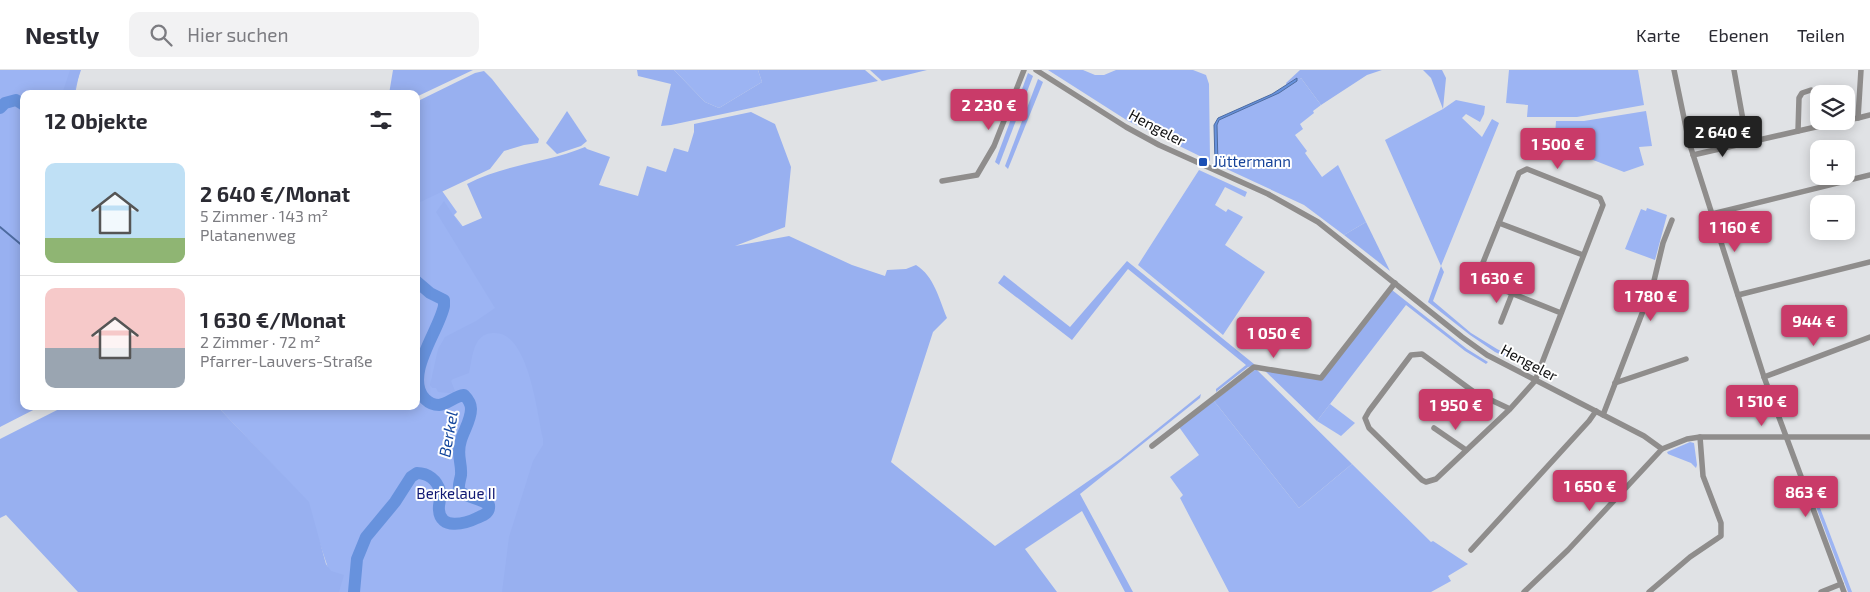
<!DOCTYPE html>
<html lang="de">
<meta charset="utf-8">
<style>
body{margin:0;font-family:"Exo 2",sans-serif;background:#f2f2f3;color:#2b2b33;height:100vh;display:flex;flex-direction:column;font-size:19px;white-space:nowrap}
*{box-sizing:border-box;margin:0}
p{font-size:16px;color:#7c7c81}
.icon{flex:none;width:28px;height:28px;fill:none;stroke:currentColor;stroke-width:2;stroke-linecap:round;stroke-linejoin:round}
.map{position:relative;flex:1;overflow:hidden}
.panel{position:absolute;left:20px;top:20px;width:400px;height:320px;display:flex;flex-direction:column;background:#fff;border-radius:10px;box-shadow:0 2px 12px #0003}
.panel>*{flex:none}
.controls{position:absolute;left:1810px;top:15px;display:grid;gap:10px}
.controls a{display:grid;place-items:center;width:45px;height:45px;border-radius:10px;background:#fff;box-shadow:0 2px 12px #0003;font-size:25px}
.price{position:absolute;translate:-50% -42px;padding:0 11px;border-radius:5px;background:#c93b69;color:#fff;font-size:16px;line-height:32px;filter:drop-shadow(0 1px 2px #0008)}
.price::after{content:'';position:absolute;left:50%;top:30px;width:15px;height:11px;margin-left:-8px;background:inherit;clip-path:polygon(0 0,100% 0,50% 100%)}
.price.active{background:#222;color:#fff}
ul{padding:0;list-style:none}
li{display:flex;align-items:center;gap:15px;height:125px;padding:0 25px}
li+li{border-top:1px solid #e1e1e2}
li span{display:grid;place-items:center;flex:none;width:140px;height:100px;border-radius:10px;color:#555}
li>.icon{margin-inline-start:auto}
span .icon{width:60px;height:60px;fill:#fffc;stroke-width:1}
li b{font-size:21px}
h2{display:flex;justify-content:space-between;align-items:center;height:60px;padding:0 25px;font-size:21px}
header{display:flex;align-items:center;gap:30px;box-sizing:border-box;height:70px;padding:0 25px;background:#fff;border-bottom:1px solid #e1e1e2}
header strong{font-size:24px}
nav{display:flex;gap:28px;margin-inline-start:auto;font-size:18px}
.search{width:350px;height:45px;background:#f2f2f3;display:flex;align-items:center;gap:12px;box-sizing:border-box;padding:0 18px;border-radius:10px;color:#7c7c81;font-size:19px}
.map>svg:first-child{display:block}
.green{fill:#9cb4f3}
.forest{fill:#98b0f0}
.water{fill:#6792dd;stroke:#4d6ba0}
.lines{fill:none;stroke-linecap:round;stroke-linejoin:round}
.stream{stroke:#4d6ba0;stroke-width:2}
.river{stroke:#6792dd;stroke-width:12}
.minor{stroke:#8f8d8c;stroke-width:5.5}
.transit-dot{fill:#1a4fb4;stroke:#fff;stroke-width:2}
.labels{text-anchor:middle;stroke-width:4;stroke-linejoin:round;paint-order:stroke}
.street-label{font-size:15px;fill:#111112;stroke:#fff}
.transit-label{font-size:15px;fill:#164399;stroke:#fff;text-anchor:start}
.park-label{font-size:15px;fill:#101873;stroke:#fff}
.water-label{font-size:16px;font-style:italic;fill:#12459c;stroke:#fff}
</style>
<header>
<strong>Nestly</strong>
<div class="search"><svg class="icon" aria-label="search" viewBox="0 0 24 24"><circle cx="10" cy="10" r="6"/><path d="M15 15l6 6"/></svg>Hier suchen</div>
<nav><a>Karte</a><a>Ebenen</a><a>Teilen</a></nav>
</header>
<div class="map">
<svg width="1870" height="522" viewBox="0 0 1870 522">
<rect width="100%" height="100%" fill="#e0e2e5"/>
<g class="green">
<polygon points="0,0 80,0 75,24 24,24 24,220 0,188"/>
<polygon points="674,0 758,0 762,12 719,38 705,32"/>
<polygon points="1048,0 1083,0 1095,5 1104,5 1116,0 1193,0 1206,5 1209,14 1210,91 1128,51"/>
<polygon points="1509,0 1638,0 1644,35 1577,47 1527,47 1528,35 1506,33"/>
<polygon points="1301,8 1321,35 1313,41 1314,43 1300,54 1303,59 1295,65 1307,81 1305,83 1322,107 1338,95 1366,152 1344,165 1304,135 1218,95 1217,55 1219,50 1279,23"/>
<polygon points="1456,30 1485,36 1484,44 1480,52 1466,44 1462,48 1482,67 1492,49 1499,53 1441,196 1385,70 1443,39"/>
<polygon points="1646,41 1652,76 1639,77 1644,95 1624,102 1552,74 1555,66 1556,51 1584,51"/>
<polygon points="416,78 440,118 457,142 454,145 488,189 560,241 531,522 336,522 305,429 217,336 416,336"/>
<polygon points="1199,100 1247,122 1245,127 1225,117 1215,135 1226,142 1228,139 1243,147 1225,175 1265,202 1223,265 1138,195"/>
<polygon points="1647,138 1667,145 1655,190 1625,179 1641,139 1646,141"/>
<polygon points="1214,331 1299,438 1352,394 1431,472 1433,471 1468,494 1448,506 1451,511 1431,522 1229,522 1180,428 1183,425 1170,407 1199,385 1179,357"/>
<polygon points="1330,334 1355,353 1341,366 1317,351"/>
<polygon points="1690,372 1694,373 1697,395 1696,398 1691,393 1668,384 1667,382"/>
<polygon points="1809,409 1852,522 1848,522 1806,410"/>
</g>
<g class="forest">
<polygon points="70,0 81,0 73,24 62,24"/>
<polygon points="393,0 473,0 416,27 416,24 389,24"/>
<polygon points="637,0 674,0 705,32 719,38 762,12 758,0 865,0 878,11 671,55 661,56 671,14 638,6"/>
<polygon points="870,0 927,0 882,11"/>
<polygon points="1300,0 1382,0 1367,5 1321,35 1301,8 1297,11 1297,9 1287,15 1286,13"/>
<polygon points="1423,0 1442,0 1446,8 1443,39 1431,8"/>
<polygon points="484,1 492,9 539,69 538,73 524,75 504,81 490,99 416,134 416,32 475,3"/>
<polygon points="1028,3 1033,6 999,95 995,92"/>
<polygon points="1038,9 1043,12 1008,99 1005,96"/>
<polygon points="567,41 587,71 581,76 557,84 546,73"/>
<path d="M751,42L775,54L791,97L785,157L735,176L789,166L852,195L885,206L887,200L906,199L916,195C934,206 939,229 947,248L933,262L891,392L995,476L1120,389L1201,324L1200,328L1080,424L1133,522H1125L1082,441L1025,479L1057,522H502L509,467L533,391L543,375V369C537,344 529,263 495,263C473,262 473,286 469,303L453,309L451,311L455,321L450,323L438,322L436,318H432L430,315L438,279L445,267L476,251L495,238L436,142L444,131L461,157L482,148L467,114C504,94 547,93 585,77L587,79L610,87L599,115L638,126L647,96L666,102L674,78L688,82L694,62V54Z"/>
<polygon points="1366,152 1390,201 1344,165"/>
<polygon points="0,159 24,179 24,336 41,336 0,357"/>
<polygon points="1127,191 1254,294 1254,296 1248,297 1216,322 1216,319 1246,295 1128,199 1072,270 998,213 1004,205 1070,257"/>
<polygon points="1441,196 1444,202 1433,231 1471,263 1497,279 1532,297 1528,298 1495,282 1470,265 1428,232"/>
<polygon points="1392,220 1467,279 1488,292 1486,294 1465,281 1406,235 1317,351 1264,300 1322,310"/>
<polygon points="1256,299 1352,394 1299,438 1214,331"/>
<polygon points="65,336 217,336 309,432 326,494 331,501 344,505 339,522 78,522 6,445 0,448 0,369"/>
</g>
<polygon class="water" points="1297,8 1297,11 1279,23 1219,50 1217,55 1218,95 1215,93 1214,55 1218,48 1272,24"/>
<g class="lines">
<polyline class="stream" points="0,157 24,177"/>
<g class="river">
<polyline points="0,38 5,33 16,30 24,35"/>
<path d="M354,522L357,489L366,467L395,432L411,407L417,403C428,403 437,410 440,421C442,427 438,434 439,440C440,460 465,454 477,448C484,445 490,443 489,435C480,428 468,428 459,421C458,415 460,411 461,405C462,392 456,385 461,370C464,360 471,350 471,339C471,334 468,329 464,325C455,326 448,334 439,335C434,335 429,333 425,329C403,306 439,261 444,236V230L430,223L416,211"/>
</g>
<g class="minor">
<polyline points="1036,0 1126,57 1159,75 1268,124 1318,152 1462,267 1487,285 1644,366 1662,379"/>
<polyline points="1674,0 1689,72 1764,307 1844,522"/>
<polyline points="1734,0 1747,72"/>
<polyline points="1858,48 1870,45"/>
<polyline points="1846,50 1858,48 1861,0"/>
<polyline points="1798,61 1799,28 1802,23 1811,20"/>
<polyline points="1693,85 1842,51"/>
<polyline points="942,111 977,105 994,76 1024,0"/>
<polyline points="1712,144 1870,105"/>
<polyline points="1499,153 1583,185"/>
<polyline points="1738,225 1870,192"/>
<polyline points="1501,252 1512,224"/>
<polyline points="1764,307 1870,267"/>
<polyline points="1615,313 1686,289"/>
<polyline points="1510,339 1474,322 1422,284 1411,285 1369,341 1365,348 1369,358 1422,410 1426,412 1436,409 1510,339 1535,311 1603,135 1600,128 1527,99 1519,103 1480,200 1481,211 1561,243"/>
<polyline points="1603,345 1653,215 1663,173 1672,150"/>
<polyline points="1434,358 1466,380"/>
<polyline points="1152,376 1254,297 1321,308 1395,213"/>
<polyline points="1471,480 1589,351 1596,341"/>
<polyline points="1524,522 1568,480 1662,379 1687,369 1700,367 1870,367"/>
<polyline points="1649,522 1690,487 1721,466 1721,453 1703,406 1700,367"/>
<polyline points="1821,522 1841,514"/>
</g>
</g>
<rect class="transit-dot" x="1198" y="87" width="10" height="10" rx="2.5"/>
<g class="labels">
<g class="street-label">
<text transform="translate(1157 58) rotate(28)" y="5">Hengeler</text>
<text transform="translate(1529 293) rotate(28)" y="5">Hengeler</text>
</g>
<g class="transit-label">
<text x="1213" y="97">Jüttermann</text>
</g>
<g class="park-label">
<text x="456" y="429">Berkelaue II</text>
</g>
<g class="water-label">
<text transform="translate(448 364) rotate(-80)" y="6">Berkel</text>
</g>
</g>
</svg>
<div class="controls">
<a><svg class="icon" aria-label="layers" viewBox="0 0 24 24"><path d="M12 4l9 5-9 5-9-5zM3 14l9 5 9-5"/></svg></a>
<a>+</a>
<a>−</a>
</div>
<b class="price" style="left:989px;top:61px">2 230 €</b>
<b class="price active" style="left:1723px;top:88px">2 640 €</b>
<b class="price" style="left:1558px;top:100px">1 500 €</b>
<b class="price" style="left:1735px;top:183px">1 160 €</b>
<b class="price" style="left:1497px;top:234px">1 630 €</b>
<b class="price" style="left:1651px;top:252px">1 780 €</b>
<b class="price" style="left:1814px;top:277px">944 €</b>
<b class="price" style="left:1274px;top:289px">1 050 €</b>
<b class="price" style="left:1762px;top:357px">1 510 €</b>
<b class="price" style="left:1456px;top:361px">1 950 €</b>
<b class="price" style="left:1590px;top:442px">1 650 €</b>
<b class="price" style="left:1806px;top:448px">863 €</b>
<section class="panel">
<h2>12 Objekte<svg class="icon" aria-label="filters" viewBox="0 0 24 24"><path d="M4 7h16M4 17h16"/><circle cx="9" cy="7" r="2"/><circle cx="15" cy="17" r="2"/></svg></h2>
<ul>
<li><span style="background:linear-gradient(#bfe0f5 75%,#8fb573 0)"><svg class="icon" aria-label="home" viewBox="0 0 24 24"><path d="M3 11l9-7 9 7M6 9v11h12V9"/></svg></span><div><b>2 640 €/Monat</b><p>5 Zimmer · 143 m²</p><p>Platanenweg</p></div></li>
<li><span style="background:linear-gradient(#f6c9c9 60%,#9aa5b1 0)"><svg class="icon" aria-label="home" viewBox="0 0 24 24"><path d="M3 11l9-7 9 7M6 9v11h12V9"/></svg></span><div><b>1 630 €/Monat</b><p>2 Zimmer · 72 m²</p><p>Pfarrer-Lauvers-Straße</p></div></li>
</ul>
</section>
</div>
